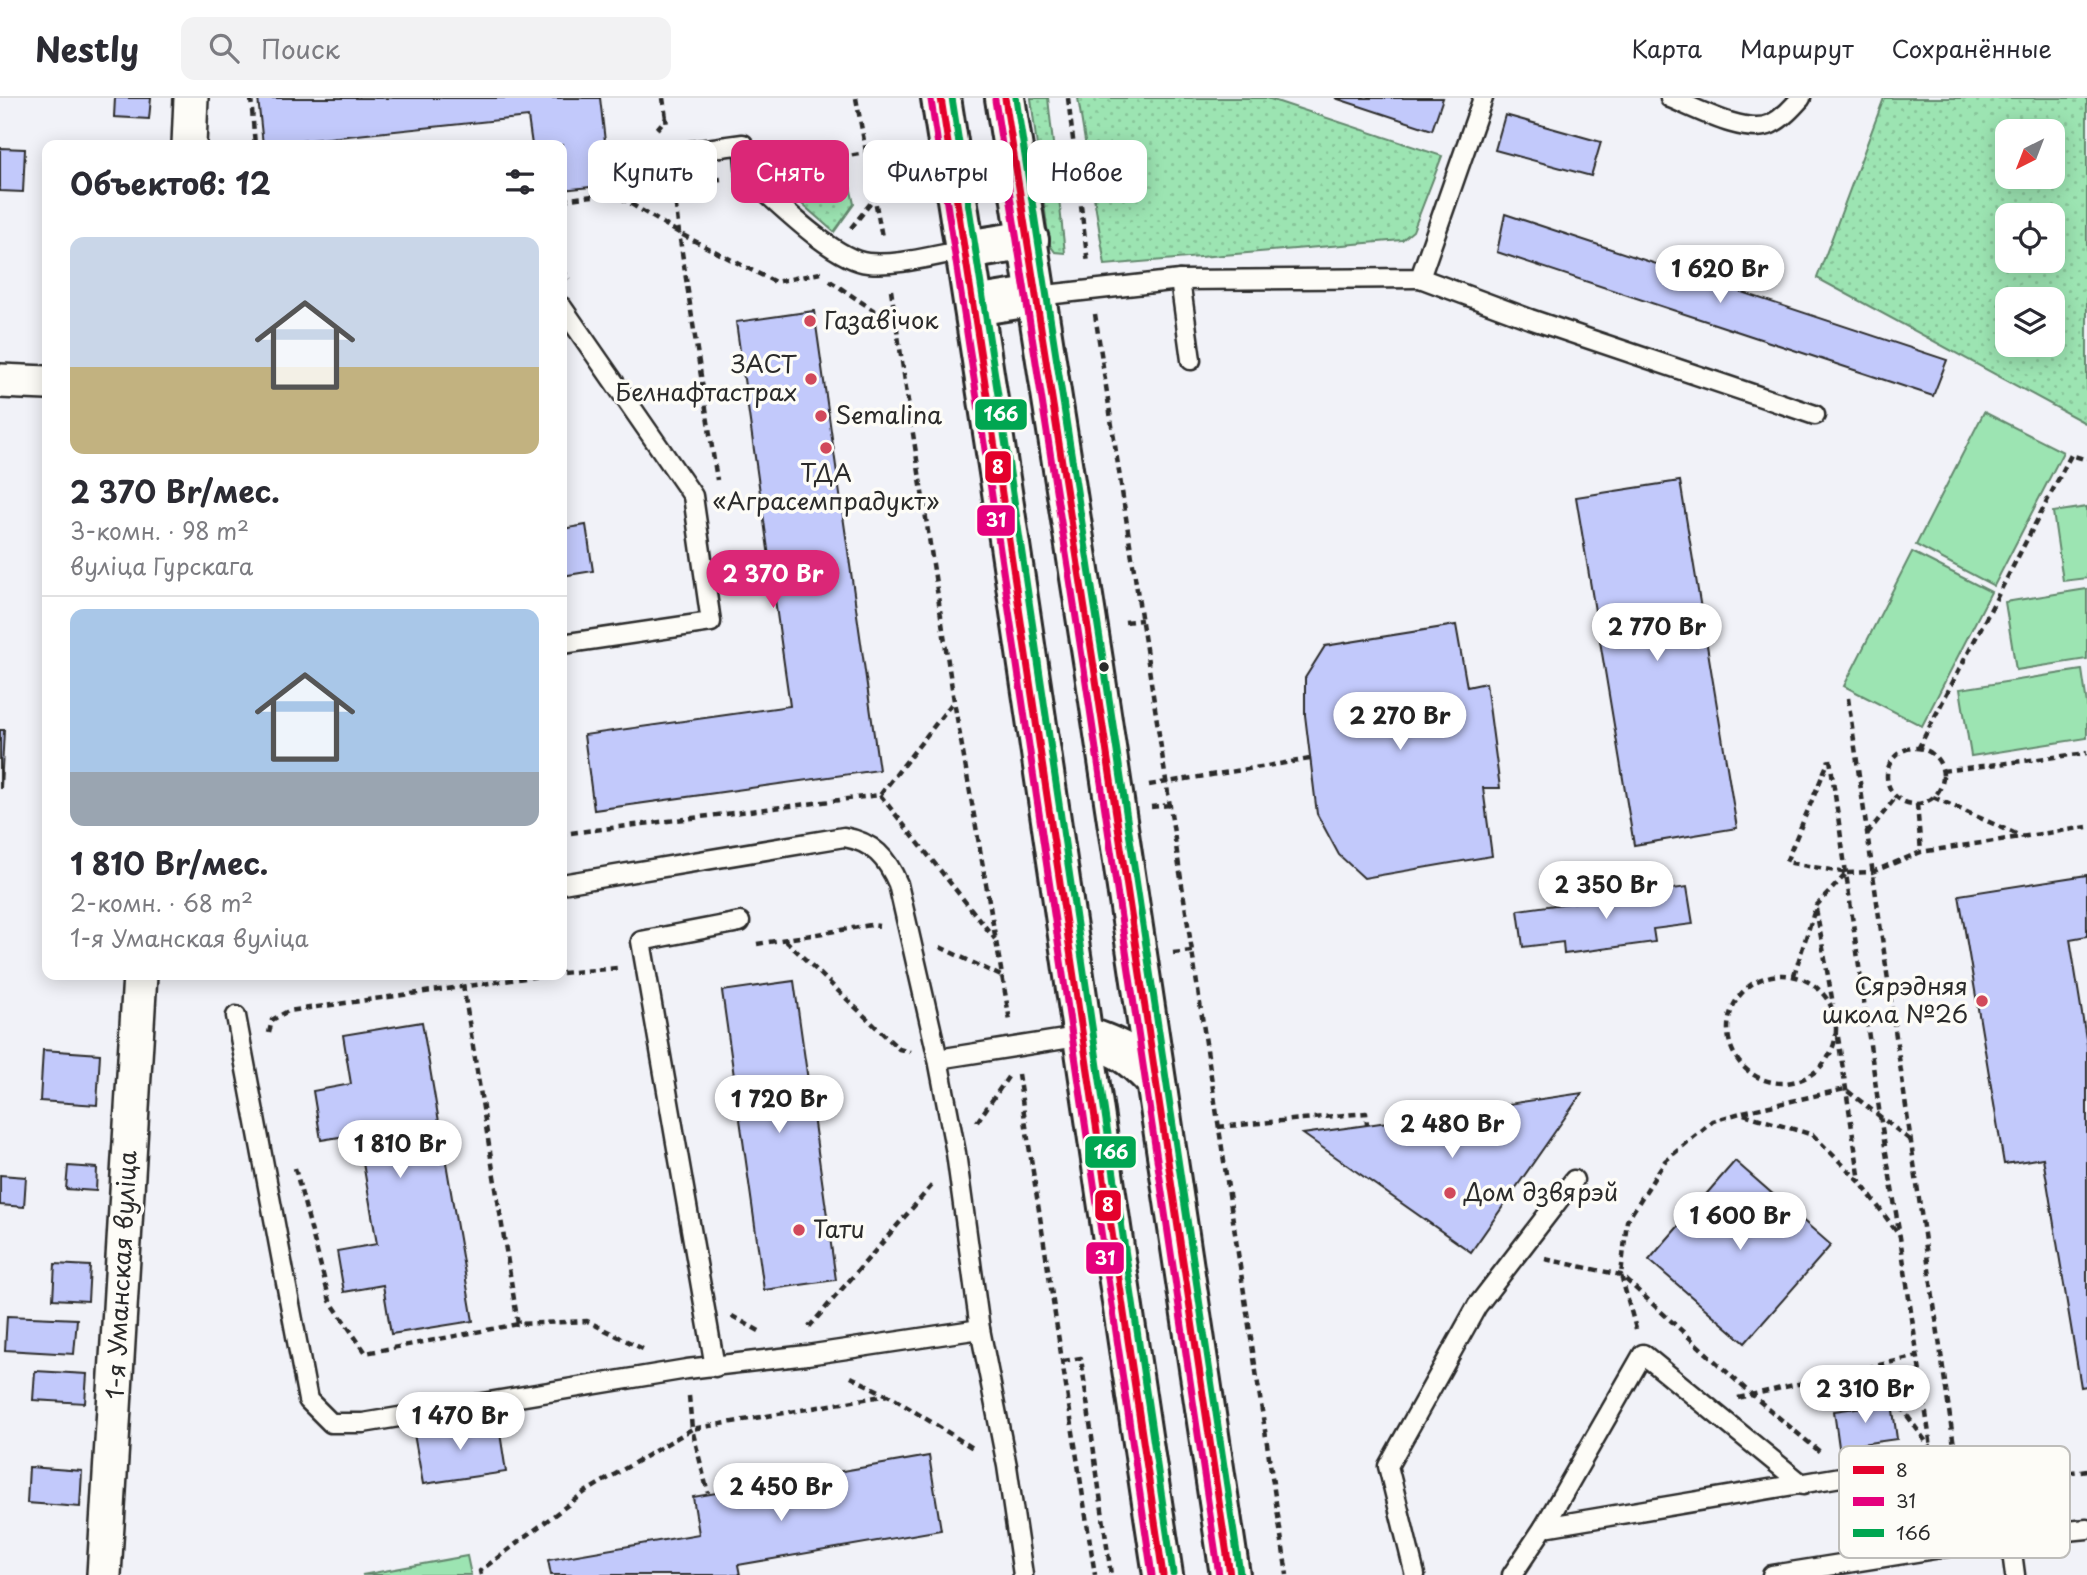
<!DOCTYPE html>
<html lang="ru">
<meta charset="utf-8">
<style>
body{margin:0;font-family:"Playpen Sans",sans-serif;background:#f2f2f3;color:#2b2b33;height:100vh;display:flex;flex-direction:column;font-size:26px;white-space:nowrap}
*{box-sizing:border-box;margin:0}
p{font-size:23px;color:#7c7c81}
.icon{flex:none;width:38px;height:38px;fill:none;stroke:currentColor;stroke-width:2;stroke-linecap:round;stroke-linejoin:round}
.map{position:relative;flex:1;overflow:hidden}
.side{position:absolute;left:42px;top:42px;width:525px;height:840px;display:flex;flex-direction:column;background:#fff;border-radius:14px;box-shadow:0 4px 18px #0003}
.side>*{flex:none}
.hud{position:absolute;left:588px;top:42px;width:665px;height:63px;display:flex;gap:14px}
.needle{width:46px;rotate:222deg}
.buttons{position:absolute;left:1995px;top:21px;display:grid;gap:14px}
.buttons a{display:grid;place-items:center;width:70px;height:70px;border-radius:14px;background:#fff;box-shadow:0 4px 18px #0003;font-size:35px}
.price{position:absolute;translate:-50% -60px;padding:0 16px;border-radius:24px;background:#fff;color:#222;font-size:23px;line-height:46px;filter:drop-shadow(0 2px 4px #0008)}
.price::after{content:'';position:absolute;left:50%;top:42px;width:21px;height:16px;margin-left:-10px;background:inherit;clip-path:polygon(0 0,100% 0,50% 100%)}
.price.on{background:#db2777;color:#fff}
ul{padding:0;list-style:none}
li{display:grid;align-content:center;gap:14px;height:371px;padding:0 28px}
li+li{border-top:2px solid #e1e1e2}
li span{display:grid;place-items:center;height:217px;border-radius:14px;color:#555}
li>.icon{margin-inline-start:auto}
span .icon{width:126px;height:126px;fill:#fffc;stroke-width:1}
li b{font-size:30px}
h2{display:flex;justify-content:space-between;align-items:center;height:84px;padding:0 28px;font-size:30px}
.chip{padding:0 24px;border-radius:14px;background:#fff;box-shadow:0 4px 18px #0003;font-size:24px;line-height:63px}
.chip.on{background:#db2777;color:#fff}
header{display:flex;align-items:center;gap:42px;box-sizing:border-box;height:98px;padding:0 35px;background:#fff;border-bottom:2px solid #e1e1e2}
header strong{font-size:33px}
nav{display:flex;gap:38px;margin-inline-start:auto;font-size:24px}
.search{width:490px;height:63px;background:#f2f2f3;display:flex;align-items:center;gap:18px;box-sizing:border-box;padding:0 24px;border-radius:14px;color:#7c7c81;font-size:26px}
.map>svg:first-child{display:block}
.grass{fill:url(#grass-dots);stroke:#64886e;stroke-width:2;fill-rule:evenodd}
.garden{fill:#9ce4b2;stroke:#64886e;stroke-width:2}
.building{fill:#c2c9fb;stroke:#2b2b2b;stroke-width:2}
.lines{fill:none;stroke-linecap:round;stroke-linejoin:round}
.service-casing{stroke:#2b2b2b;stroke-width:23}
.minor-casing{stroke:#2b2b2b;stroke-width:38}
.secondary-casing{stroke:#2b2b2b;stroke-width:44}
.path{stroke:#2b2b2b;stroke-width:4.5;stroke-dasharray:7 5;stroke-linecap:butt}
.service{stroke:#fdfcf7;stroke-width:18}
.minor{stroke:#fdfcf7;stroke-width:33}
.secondary{stroke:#fdfcf7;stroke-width:38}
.bus-1-casing{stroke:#fdfcf7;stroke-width:12}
.bus-2-casing{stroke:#fdfcf7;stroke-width:12}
.bus-3-casing{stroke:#fdfcf7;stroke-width:12}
.bus-1{stroke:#e4002b;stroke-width:7}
.bus-2{stroke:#e5007d;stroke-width:7}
.bus-3{stroke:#00a651;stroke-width:7}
.poi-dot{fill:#d1495b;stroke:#fdfcf7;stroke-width:2.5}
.bus-dot{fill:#2b2b2b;stroke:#fdfcf7;stroke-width:2.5}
.labels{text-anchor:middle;stroke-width:7;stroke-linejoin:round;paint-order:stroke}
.poi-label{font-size:24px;fill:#2b2b2b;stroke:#fdfcf7;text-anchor:start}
.street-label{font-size:24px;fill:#2b2b2b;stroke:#fdfcf7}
.key{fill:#fdfcf7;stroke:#bebdba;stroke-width:2}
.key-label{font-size:19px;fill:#2b2b2b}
.line-badge{stroke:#fdfcf7;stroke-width:2.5}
.badge-label{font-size:19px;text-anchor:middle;font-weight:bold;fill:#fff}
</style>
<header>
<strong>Nestly</strong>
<div class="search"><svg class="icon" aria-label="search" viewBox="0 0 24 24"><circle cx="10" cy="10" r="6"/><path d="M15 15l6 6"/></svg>Поиск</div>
<nav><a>Карта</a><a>Маршрут</a><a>Сохранённые</a></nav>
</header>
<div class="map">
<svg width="2087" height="1477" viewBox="0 0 2087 1477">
<defs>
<pattern id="grass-dots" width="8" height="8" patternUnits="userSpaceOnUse" patternTransform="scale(1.75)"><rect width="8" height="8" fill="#9ce4b2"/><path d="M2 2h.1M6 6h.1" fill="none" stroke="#87c499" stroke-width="1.8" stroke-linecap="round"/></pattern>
</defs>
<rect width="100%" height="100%" fill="#f1f2f8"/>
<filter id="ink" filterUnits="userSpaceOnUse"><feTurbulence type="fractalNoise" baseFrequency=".0143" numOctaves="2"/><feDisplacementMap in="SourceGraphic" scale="14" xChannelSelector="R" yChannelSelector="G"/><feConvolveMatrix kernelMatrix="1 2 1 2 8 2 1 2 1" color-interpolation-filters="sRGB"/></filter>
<g filter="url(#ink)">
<g class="grass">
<polygon points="1031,0 1048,0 1065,155 1055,154 1050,147 1048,137"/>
<polygon points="1078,0 1267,0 1442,58 1413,133 1402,142 1105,167"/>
<path d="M1884,0H2087V326L1817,180ZM2053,33V79H2007V33ZM2053,117V163H2007V117ZM2007,201H2053V247H2007Z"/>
<polygon points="846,70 854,106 834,134 771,79"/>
</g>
<g class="garden">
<polygon points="1984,314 2063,354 1994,488 1916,447"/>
<polygon points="2087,409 2087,480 2063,483 2053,414"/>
<polygon points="1912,454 1991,494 1922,628 1844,588"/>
<polygon points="2087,491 2087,561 2016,572 2005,504"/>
<polygon points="2082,572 2087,606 2087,640 1971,658 1960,591"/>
<polygon points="467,1458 471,1477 362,1477"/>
</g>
<g class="building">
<polygon points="115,0 151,0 149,21 114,19"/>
<polygon points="258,0 600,0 610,87 562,92 562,47 532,47 528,19 263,47"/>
<polygon points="1335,0 1443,0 1432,32"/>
<polygon points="1505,17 1601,44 1591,78 1495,52"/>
<polygon points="0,50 25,51 23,94 0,93"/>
<polygon points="1505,116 1947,262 1933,298 1497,154"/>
<polygon points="814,213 879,672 594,712 584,637 790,608 736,224"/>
<polygon points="1680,383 1737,730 1634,747 1576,399"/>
<polygon points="586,427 593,473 562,478 562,431"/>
<polygon points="1456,527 1467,589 1486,585 1500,690 1483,690 1492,758 1364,780 1339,757 1317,716 1305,617 1305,580 1325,548"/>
<polygon points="0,632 4,632 1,690 0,690"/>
<polygon points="2087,777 2087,838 2070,841 2087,947 2087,1288 2081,1289 2043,1060 2004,1066 1959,797"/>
<polygon points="1687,789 1693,826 1653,831 1655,844 1564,856 1563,844 1523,849 1518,812"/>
<polygon points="794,883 836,1182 764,1192 722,893"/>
<polygon points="422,924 473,1223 391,1236 383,1187 344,1194 337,1153 377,1146 358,1036 321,1042 313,993 351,986 343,937"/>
<polygon points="43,952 100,956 97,1007 40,1003"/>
<polygon points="1582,995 1471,1154 1303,1036 1367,1027"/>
<polygon points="1735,1063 1831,1147 1745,1245 1649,1162"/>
<polygon points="68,1068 97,1070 96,1093 66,1091"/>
<polygon points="0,1077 26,1079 24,1109 0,1107"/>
<polygon points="55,1166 90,1168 88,1203 53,1201"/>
<polygon points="7,1218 77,1221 74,1256 5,1252"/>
<polygon points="35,1273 87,1276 85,1305 33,1302"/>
<polygon points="1892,1305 1897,1341 1839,1349 1834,1313"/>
<polygon points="498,1322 506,1374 423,1386 414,1336"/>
<polygon points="929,1358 941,1432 738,1467 740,1477 551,1477 548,1462 699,1436 693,1399"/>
<polygon points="29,1369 82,1373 80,1409 27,1405"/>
</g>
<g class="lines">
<defs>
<g id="service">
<path d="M1670,0C1695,10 1746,38 1771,26C1783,20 1792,10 1801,0"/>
<path d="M670,56L743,46L746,77C774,101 833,162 868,165C900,168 934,157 966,152"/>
<polyline points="1420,180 1530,221 1815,317"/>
<polyline points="1180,182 1191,262"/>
<polyline points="1037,198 1180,182 1420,180 1483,0"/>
<polyline points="562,209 693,398 711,524 562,546"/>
<path d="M562,786L844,739C873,744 887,760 898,786L938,961L956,1055L980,1231L1007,1368L1023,1477"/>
<polyline points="236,918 308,1302 331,1325 363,1325 687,1271 807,1257 980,1231"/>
<polyline points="938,961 1084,938"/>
<polyline points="715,1269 641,843 740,824"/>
<polyline points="1544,1429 1643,1256 1803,1387"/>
<polyline points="2010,1439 2087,1431"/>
<polyline points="1415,1477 1388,1368 1477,1208 1574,1082"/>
<polyline points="1512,1477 1544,1429 1847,1378 1871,1378 1888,1396 1892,1457"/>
<polyline points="1772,1477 2010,1439 2015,1477"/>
</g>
<g id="minor">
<polyline points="189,47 191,0"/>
<polyline points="0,283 47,285"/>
<polyline points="104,1477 140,877"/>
</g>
<g id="secondary">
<path d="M941,0C1020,492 1088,985 1163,1477"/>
<polyline points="1005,0 1094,569 1230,1477"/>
<polyline points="966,152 1029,142"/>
<polyline points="974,208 1037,198"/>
<path d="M1084,938C1119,950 1128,954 1154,981"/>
</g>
</defs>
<use href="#service" class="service-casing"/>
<use href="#minor" class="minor-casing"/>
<use href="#secondary" class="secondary-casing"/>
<g class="path">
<polyline points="251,0 255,47"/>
<polyline points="663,0 666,20"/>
<polyline points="856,0 882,139"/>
<polyline points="1068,0 1088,166"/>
<polyline points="657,31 666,20 667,28"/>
<polyline points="642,53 613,95 679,135 775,184 821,175"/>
<polyline points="781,70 865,55"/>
<polyline points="673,82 679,135 717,382"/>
<polyline points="562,102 721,81"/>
<polyline points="851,130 874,101"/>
<polyline points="562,171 569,181"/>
<polyline points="830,183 897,228"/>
<polyline points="891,192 954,603 1010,923"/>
<polyline points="1095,216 1287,1477"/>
<polyline points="1125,524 1142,522"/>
<polyline points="1848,600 1960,1390"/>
<circle cx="1915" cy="678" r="28"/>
<polyline points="1918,651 2071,357 2087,362"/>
<polyline points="1830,661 1880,1018 1900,1139 1942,1424"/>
<polyline points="1942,673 2087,655"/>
<polyline points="1149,687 1310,661"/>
<polyline points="880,697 995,841"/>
<polyline points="1933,699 2023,739"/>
<polyline points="1917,706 1921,754"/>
<polyline points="1151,709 1170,707"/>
<polyline points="562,733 562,736 880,697 953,604"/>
<polyline points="1867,736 1896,699"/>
<polyline points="1847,775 1872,774 1921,754 2087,729"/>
<polyline points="1816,811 1833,906"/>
<polyline points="785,842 899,951 910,954"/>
<polyline points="757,846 871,827 879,828"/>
<polyline points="940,849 1003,879"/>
<polyline points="1173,855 1193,853"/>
<polyline points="562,875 618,870"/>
<polyline points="1794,877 1816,808 1847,775 1786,764 1829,662"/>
<circle cx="1782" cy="931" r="54"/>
<polyline points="463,887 518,1226"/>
<polyline points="269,935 272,922 288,913 547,877"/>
<polyline points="1838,939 1860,1083"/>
<polyline points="1018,976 1095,1477"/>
<polyline points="1743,1014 1845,991 1910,1042"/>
<polyline points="977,1024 1008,979"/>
<polyline points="1218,1029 1366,1015 1367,1027"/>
<polyline points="295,1070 330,1203 366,1255 518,1226 587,1223 643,1251"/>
<polyline points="1545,1161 1621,1177 1752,1297 1820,1354"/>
<polyline points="732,1218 761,1234"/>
<polyline points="809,1229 934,1085"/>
<polyline points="1636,1231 1621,1177 1627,1123 1665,1063 1713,1023 1740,1015 1813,1037 1860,1084 1899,1137"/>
<polyline points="1063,1263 1081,1260 1111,1477"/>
<polyline points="1872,1269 1932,1352 1893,1360"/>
<polyline points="851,1279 887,1297"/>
<polyline points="689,1298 692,1331 888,1297 976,1352"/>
<polyline points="1738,1300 1918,1258"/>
<polyline points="2002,1384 2006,1415"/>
<polyline points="1938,1393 2087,1372"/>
<polyline points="481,1477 480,1473 585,1394 692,1331 708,1395"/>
</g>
<use href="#service" class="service"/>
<use href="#minor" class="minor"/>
<use href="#secondary" class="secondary"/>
<defs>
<g id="bus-1">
<polyline points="941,0 998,369 1163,1477"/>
<polyline points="1005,0 1094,569 1230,1477"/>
</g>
<g id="bus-2">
<polyline points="931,2 988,371 1152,1477"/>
<polyline points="995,2 1084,571 1219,1477"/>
</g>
<g id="bus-3">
<polyline points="952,0 1009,368 1173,1475"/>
<polyline points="1016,0 1104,567 1240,1475"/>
</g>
</defs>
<use href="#bus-1" class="bus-1-casing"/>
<use href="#bus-2" class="bus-2-casing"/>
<use href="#bus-3" class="bus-3-casing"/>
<use href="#bus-1" class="bus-1"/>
<use href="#bus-2" class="bus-2"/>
<use href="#bus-3" class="bus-3"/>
</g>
</g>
<g class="poi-dot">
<circle cx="810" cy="223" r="7"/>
<circle cx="811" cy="281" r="7"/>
<circle cx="821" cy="318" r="7"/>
<circle cx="826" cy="350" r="7"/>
<circle cx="1982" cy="903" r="7"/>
<circle cx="1450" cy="1095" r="7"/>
<circle cx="799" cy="1132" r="7"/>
</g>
<circle class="bus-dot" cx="1104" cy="569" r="6"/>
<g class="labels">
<g class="poi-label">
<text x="824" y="231">Газавічок</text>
<text x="797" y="275" text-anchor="end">ЗАСТ<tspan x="797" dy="28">Белнафтастрах</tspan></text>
<text x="835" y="326">Semalina</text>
<text x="826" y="384" text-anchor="middle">ТДА<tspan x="826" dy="28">«Аграсемпрадукт»</tspan></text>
<text x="1968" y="897" text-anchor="end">Сярэдняя<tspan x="1968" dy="28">школа №26</tspan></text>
<text x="1464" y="1103">Дом дзвярэй</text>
<text x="813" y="1140">Тати</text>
</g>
<g class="street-label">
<text transform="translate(122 1177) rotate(-87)" y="8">1-я Уманская вуліца</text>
</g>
</g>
<rect x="1839" y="1348" width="231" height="112" rx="10" class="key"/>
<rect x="1853" y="1368" width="31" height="8" fill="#e4002b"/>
<rect x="1853" y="1399" width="31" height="9" fill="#e5007d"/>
<rect x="1853" y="1431" width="31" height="8" fill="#00a651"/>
<g class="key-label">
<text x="1896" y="1379">8</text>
<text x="1896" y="1410">31</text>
<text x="1896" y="1442">166</text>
</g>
<g class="line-badge">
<rect x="974" y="300" width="54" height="33" rx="7" fill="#00a651"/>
<rect x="984" y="352" width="28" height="34" rx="7" fill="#e4002b"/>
<rect x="976" y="406" width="40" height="33" rx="7" fill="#e5007d"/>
<rect x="1084" y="1037" width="53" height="34" rx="7" fill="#00a651"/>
<rect x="1094" y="1091" width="28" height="33" rx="7" fill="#e4002b"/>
<rect x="1085" y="1143" width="40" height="34" rx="7" fill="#e5007d"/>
</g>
<g class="badge-label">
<text x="1001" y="323">166</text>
<text x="998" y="376">8</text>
<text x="996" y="429">31</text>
<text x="1111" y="1061">166</text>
<text x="1108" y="1114">8</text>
<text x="1105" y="1167">31</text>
</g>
</svg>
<div class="buttons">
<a><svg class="needle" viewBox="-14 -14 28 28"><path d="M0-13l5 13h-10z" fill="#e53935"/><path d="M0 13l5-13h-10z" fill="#7c7c81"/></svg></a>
<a><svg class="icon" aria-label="locate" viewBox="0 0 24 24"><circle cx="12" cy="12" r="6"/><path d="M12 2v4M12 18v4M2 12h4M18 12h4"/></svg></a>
<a><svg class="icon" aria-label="layers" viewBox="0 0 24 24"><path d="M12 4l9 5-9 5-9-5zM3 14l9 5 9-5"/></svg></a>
</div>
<b class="price" style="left:1720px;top:207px">1 620 Br</b>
<b class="price on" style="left:773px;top:512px">2 370 Br</b>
<b class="price" style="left:1657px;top:565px">2 770 Br</b>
<b class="price" style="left:1400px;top:654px">2 270 Br</b>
<b class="price" style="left:1606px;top:823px">2 350 Br</b>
<b class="price" style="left:779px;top:1037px">1 720 Br</b>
<b class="price" style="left:1452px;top:1062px">2 480 Br</b>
<b class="price" style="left:400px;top:1082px">1 810 Br</b>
<b class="price" style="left:1740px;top:1154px">1 600 Br</b>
<b class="price" style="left:1865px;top:1327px">2 310 Br</b>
<b class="price" style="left:460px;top:1354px">1 470 Br</b>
<b class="price" style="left:781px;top:1425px">2 450 Br</b>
<div class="hud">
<a class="chip">Купить</a>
<a class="chip on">Снять</a>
<a class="chip">Фильтры</a>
<a class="chip">Новое</a>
</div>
<section class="side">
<h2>Объектов: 12<svg class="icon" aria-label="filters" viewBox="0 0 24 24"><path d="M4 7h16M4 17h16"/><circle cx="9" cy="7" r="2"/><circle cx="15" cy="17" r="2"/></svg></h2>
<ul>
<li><span style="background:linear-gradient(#c9d6e8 60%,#c2b280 0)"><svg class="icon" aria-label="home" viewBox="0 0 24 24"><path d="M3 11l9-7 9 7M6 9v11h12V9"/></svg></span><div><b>2 370 Br/мес.</b><p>3-комн. · 98 m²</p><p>вуліца Гурскага</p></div></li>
<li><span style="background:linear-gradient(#a9c7e8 75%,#9aa5b1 0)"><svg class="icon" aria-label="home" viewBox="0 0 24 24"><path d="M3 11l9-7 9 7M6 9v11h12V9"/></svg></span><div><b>1 810 Br/мес.</b><p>2-комн. · 68 m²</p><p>1-я Уманская вуліца</p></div></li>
</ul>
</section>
</div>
